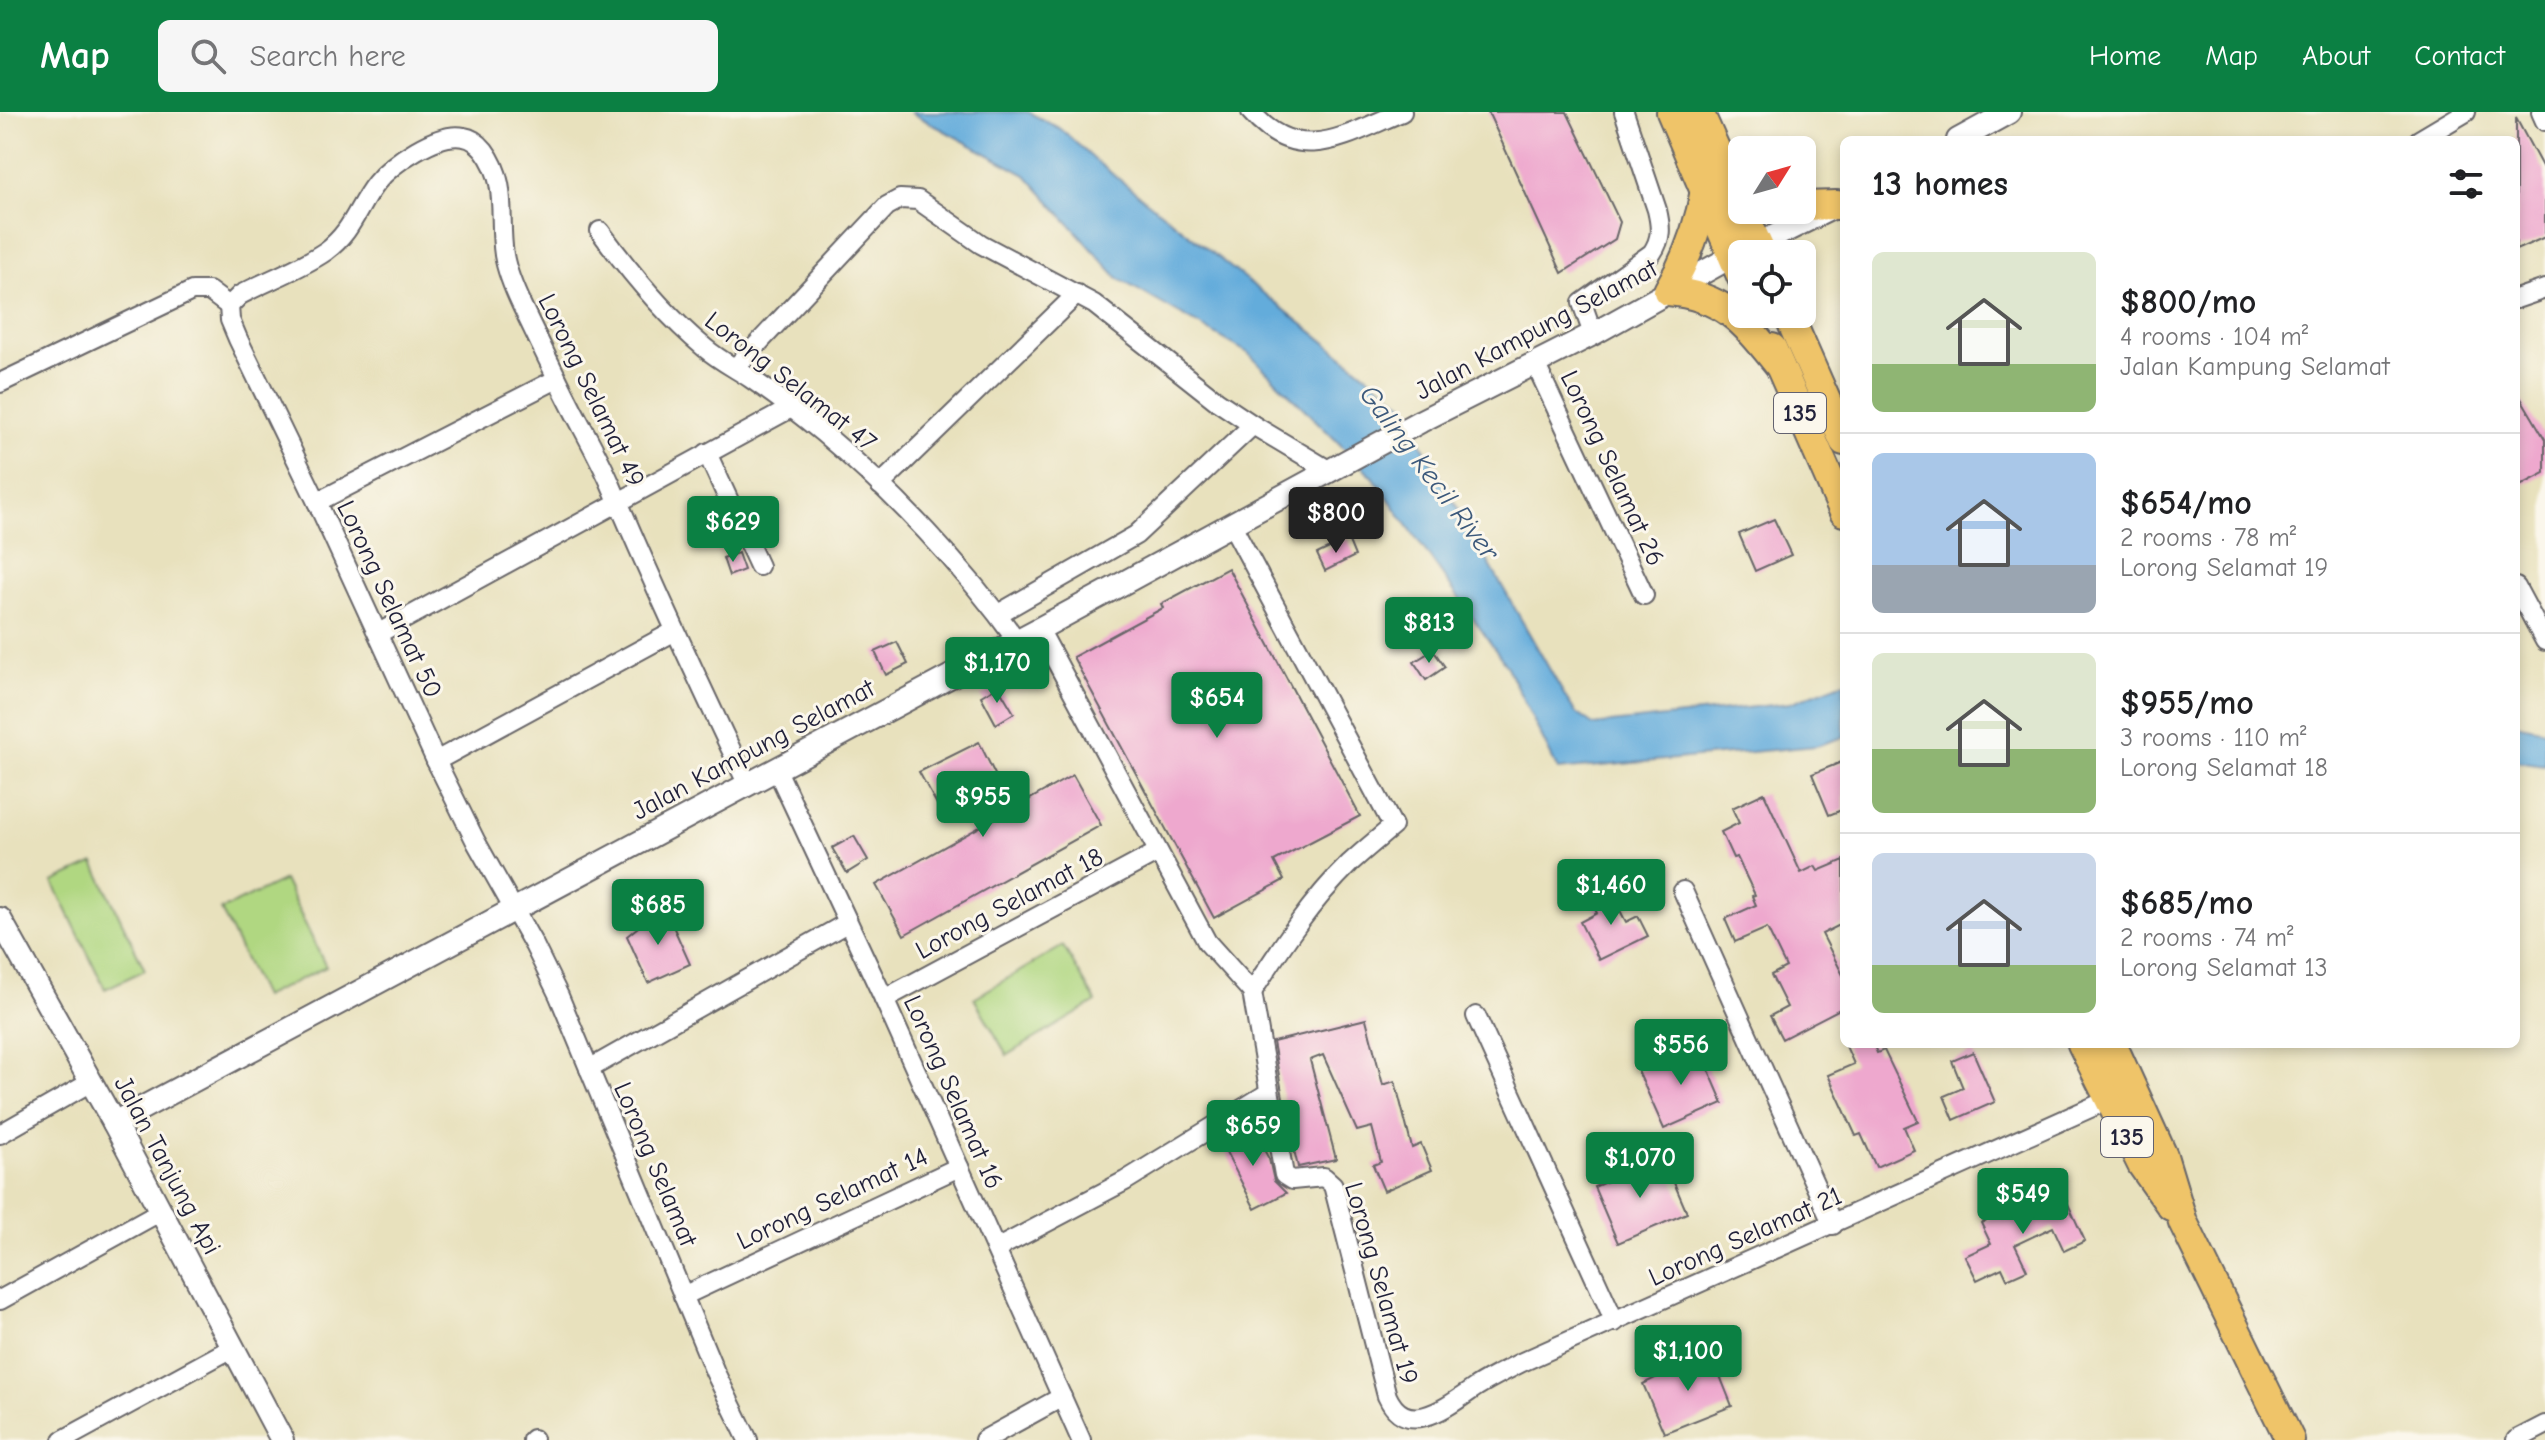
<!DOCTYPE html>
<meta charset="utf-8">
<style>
body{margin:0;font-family:"Comic Neue",sans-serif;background:#f6f6f6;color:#202124;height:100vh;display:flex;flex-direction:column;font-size:30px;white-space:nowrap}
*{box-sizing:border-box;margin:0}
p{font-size:26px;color:#757577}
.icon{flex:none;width:44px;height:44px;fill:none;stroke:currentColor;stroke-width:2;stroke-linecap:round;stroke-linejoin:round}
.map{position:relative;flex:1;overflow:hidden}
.drawer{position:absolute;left:1840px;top:24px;width:680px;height:912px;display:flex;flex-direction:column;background:#fff;border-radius:12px;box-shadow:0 4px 12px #0003}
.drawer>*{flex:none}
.needle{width:52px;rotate:53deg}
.tools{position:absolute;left:1728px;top:24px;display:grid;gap:16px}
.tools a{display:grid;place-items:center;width:88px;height:88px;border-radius:12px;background:#fff;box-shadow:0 4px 12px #0003;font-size:40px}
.price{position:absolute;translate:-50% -68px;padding:0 18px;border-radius:8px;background:#0b8043;color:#fff;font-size:26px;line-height:52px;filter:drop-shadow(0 2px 4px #0008)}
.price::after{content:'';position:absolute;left:50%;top:48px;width:24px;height:18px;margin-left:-12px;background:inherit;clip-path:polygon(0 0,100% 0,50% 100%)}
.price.current{background:#222;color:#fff}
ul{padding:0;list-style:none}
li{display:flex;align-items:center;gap:24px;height:200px;padding:0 32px}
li+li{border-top:2px solid #e0e0e0}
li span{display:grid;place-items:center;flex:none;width:224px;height:160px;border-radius:12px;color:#555}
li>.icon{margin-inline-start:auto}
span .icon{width:96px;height:96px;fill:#fffc;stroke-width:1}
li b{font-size:34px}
h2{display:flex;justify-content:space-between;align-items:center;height:96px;padding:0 32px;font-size:34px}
header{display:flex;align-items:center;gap:48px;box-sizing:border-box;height:112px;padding:0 40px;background:#0b8043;color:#fff}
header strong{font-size:38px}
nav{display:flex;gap:44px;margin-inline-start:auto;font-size:28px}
.search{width:560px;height:72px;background:#f6f6f6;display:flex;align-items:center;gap:20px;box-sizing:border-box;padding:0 28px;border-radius:12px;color:#757577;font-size:30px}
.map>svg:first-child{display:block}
.green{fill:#b0d781;stroke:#697c5e;stroke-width:2}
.water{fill:#64acdb;stroke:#43678b;stroke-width:2}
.building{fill:#eea8ce}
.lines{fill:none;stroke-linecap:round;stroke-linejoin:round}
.minor-casing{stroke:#676568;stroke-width:22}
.tertiary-casing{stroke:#676568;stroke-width:26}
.primary-casing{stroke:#676568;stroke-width:32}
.minor{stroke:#fff;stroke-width:18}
.tertiary{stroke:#fff;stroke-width:22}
.primary{stroke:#efc469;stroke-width:28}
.labels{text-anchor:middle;stroke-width:6;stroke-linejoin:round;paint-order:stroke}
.shield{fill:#fbf7ec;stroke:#636270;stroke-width:2}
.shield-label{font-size:24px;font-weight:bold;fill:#22223b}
.street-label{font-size:26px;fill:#22223b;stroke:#fbf7ec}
.water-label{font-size:28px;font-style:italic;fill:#3c597b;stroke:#fbf7ec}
</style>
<header>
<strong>Map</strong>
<div class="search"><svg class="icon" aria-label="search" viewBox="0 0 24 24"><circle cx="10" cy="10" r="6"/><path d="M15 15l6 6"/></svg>Search here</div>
<nav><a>Home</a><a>Map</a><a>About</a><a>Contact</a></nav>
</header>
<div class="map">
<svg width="2545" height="1328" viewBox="0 0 2545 1328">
<rect width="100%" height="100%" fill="#fbf7ec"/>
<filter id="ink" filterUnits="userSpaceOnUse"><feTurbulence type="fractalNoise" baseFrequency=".0125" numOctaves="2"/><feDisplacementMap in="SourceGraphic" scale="16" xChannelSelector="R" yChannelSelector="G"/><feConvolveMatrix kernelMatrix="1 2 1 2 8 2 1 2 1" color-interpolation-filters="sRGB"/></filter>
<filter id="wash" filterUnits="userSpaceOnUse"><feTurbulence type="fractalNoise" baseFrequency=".006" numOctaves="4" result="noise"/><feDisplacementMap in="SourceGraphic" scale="32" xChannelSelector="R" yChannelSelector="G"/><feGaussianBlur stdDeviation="1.8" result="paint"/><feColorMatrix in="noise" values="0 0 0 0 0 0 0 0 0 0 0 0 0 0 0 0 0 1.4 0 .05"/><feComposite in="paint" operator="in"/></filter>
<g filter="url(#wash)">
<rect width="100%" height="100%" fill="#e8e1bd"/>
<g class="green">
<polygon points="94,751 145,858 105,877 53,770"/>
<polygon points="284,768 326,855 263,885 221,798"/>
<polygon points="1063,834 1096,890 1007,943 974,886"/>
</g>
<g class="water">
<polygon points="910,0 1028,0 1061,17 1096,49 1406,294 1425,339 1566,586 1576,601 1593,613 1790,591 1844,570 1844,625 1816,634 1558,658 1506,553 1374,366 1248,241 1119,167 1026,63"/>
<polygon points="2516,612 2545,618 2545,653 2516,649"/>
</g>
<g id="blocks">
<g class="building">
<polygon points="1488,0 1567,0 1620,110 1615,127 1562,161"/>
<polygon points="2516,6 2545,60 2545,125 2516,138"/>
<polygon points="2516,278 2545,327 2545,361 2516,376"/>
<polygon points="1774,407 1791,443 1755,459 1739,422"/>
<polygon points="1348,427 1355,444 1325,459 1317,442"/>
<polygon points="738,441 744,458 729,464 723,446"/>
<polygon points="1228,456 1360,704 1274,749 1284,768 1214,806 1073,545 1163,496 1161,492"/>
<polygon points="897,530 908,552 886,563 875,540"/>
<polygon points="1433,538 1445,555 1426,568 1414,550"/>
<polygon points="998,574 1014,601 996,612 981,584"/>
<polygon points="979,630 1012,697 1073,663 1101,713 904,823 876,773 994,707 977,672 944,705 919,660"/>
<polygon points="1844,649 1844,697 1829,703 1812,662"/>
<polygon points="1764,681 1801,761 1815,754 1818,759 1844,748 1844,811 1822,822 1844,865 1844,895 1782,927 1770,904 1787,895 1771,863 1786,855 1767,816 1735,830 1725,807 1756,793 1752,784 1755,783 1737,745 1733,746 1721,720 1739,711 1732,696"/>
<polygon points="854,724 868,748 847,761 832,736"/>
<polygon points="1609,777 1626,810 1638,804 1648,824 1599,848 1580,810 1597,801 1590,787"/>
<polygon points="664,794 690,852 648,871 627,824"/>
<polygon points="1366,907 1383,973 1395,969 1412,1036 1421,1032 1432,1058 1384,1079 1373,1053 1381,1050 1372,1015 1357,1019 1323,943 1310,948 1336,1047 1298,1055 1287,1008 1273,930"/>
<polygon points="1845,932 1873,932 1877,941 1884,938 1918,1009 1904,1015 1914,1038 1876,1055 1861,1022 1856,1024 1828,963 1854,952"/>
<polygon points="1698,933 1723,991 1664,1017 1638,959"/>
<polygon points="1973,940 1995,990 1954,1008 1944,984 1963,976 1952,949"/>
<polygon points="1253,1017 1269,1047 1274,1069 1286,1081 1255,1097 1222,1032"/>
<polygon points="1663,1045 1687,1101 1618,1131 1594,1075"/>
<polygon points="2062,1079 2085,1129 2064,1139 2053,1115 2015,1133 2027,1158 2007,1167 2002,1156 1977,1168 1965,1144 1991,1132 1981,1111 2000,1101 2003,1107"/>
<polygon points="1710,1239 1732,1294 1664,1321 1643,1272"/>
</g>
</g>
</g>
<g filter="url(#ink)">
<use href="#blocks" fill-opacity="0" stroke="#676568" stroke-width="2"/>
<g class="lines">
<defs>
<g id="minor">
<path d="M1251,0C1299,56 1347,22 1402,0"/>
<polyline points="2541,0 2545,9"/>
<polyline points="2419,28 2466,0"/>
<path d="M600,119C631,162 664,202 705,236C719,248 735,256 750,266C775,283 800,302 823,321C891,378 965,456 1017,529"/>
<polyline points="2516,187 2545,177"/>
<polyline points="229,194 230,208 238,227 317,390 436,649 476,730 534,833 559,884 715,1260 748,1328"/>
<path d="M229,194L240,183C268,168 300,157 326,139C353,119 357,95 376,71C392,51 438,19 464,25C472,26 479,32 484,38C509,71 498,105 504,143C507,161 514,177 522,194C539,229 555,263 573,298C586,323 600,347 611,373C654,474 700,573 747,671"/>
<path d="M1593,222L1582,191L1652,141C1662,126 1661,115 1657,98L1624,0"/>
<polyline points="1535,251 1644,483"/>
<polyline points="735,256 887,94 900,87 918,88 981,132 1094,192 1217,289 1253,313 1330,359"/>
<polyline points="0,271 192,179 209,179 229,194"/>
<polyline points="707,341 759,454"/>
<polyline points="880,373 1077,182"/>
<polyline points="317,390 557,267"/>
<path d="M1232,413L1393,714C1379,726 1364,738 1350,751C1311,789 1281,835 1252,880"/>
<polyline points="2516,475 2545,529"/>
<polyline points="998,502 1136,423 1253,313"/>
<path d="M1039,517L1207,830L1252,880L1284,1063L1292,1068L1324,1065L1333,1073L1387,1284C1407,1328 1448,1294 1476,1275C1490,1266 1505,1259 1520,1251L2108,988"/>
<polyline points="379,521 791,296"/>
<polyline points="436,649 675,519"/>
<polyline points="776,656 884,887 1081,1328"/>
<polyline points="1683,779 1833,1113"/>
<polyline points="884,887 1158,740"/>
<polyline points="1476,904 1615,1210"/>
<polyline points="589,957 847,811"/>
<polyline points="0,1022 91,970"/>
<polyline points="996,1137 1125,1069 1268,981"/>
<polyline points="683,1184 959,1055"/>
<polyline points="0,1188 161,1099"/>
<polyline points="63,1328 234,1235"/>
<polyline points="532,1328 533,1327"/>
<polyline points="984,1328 1062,1285"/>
<polyline points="2516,1328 2545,1313"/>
</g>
<g id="tertiary">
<polyline points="1958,28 2009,0"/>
<polyline points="0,807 114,1011 282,1328"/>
<polyline points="114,1011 1039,517 1421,309 1593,222 1722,150 1836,94"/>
</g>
<g id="primary">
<polyline points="1671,0 1742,166"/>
<polyline points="1699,0 1742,97"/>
<path d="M1705,78C1699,115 1687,147 1668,179C1725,184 1745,211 1779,253"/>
<polyline points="1802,94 1837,93"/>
<polyline points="1742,98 1762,142"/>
<polyline points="1788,202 1844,329"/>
<polyline points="1772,236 1844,400"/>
<polyline points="2082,932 2142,1053 2171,1094"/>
<polyline points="2112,932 2163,1044 2183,1110 2290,1328"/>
</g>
</defs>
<use href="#minor" class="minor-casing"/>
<use href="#tertiary" class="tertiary-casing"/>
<use href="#primary" class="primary-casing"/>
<use href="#minor" class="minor"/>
<use href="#tertiary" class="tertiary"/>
<use href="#primary" class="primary"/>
</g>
</g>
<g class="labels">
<g class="shield">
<rect x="1774" y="281" width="52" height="40" rx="6"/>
<rect x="2101" y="1005" width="52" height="40" rx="6"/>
</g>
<g class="shield-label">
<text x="1800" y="309">135</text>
<text x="2127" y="1033">135</text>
</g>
<g class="street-label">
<text transform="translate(1536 217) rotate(-28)" y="9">Jalan Kampung Selamat</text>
<text transform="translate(791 269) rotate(38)" y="9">Lorong Selamat 47</text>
<text transform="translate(592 278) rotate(64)" y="9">Lorong Selamat 49</text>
<text transform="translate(1613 356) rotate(65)" y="9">Lorong Selamat 26</text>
<text transform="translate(390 487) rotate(65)" y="9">Lorong Selamat 50</text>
<text transform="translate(753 637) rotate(-28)" y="9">Jalan Kampung Selamat</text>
<text transform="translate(1009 791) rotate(-28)" y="9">Lorong Selamat 18</text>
<text transform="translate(954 980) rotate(66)" y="9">Lorong Selamat 16</text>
<text transform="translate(656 1052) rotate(67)" y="9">Lorong Selamat</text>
<text transform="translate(168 1053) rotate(62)" y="9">Jalan Tanjung Api</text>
<text transform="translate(832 1086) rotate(-25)" y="9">Lorong Selamat 14</text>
<text transform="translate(1745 1124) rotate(-24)" y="9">Lorong Selamat 21</text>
<text transform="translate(1382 1171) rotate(74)" y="9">Lorong Selamat 19</text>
</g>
<g class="water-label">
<text transform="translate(1430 360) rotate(53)" y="10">Galing Kecil River</text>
</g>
</g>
</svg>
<div class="tools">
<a><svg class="needle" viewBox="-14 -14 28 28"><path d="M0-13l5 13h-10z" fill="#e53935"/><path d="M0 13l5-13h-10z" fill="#757577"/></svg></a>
<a><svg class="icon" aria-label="locate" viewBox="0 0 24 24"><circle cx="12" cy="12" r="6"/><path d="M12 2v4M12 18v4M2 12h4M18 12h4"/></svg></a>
</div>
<b class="price current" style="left:1336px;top:443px">$800</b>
<b class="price" style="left:733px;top:452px">$629</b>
<b class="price" style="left:1429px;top:553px">$813</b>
<b class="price" style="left:997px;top:593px">$1,170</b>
<b class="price" style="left:1217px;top:628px">$654</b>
<b class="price" style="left:983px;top:727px">$955</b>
<b class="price" style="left:1611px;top:815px">$1,460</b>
<b class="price" style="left:658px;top:835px">$685</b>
<b class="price" style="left:1681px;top:975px">$556</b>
<b class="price" style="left:1253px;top:1056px">$659</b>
<b class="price" style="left:1640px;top:1088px">$1,070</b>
<b class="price" style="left:2023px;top:1124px">$549</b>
<b class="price" style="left:1688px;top:1281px">$1,100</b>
<section class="drawer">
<h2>13 homes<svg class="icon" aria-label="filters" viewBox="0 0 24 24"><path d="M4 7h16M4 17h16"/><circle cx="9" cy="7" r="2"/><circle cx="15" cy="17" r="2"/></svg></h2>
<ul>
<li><span style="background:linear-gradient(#dfe7d0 70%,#8fb573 0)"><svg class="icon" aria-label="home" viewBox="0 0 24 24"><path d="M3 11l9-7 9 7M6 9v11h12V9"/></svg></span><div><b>$800/mo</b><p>4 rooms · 104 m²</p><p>Jalan Kampung Selamat</p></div></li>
<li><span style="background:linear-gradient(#a9c7e8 70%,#9aa5b1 0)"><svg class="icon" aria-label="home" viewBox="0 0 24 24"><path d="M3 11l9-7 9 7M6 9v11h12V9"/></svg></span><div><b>$654/mo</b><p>2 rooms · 78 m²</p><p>Lorong Selamat 19</p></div></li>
<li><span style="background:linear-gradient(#dfe7d0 60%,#8fb573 0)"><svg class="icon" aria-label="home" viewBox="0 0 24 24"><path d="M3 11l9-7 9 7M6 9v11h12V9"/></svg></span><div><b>$955/mo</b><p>3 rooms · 110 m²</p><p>Lorong Selamat 18</p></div></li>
<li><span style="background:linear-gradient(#c9d6e8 70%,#8fb573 0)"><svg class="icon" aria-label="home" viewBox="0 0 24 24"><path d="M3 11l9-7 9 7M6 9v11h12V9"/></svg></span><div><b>$685/mo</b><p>2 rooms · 74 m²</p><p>Lorong Selamat 13</p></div></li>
</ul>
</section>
</div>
